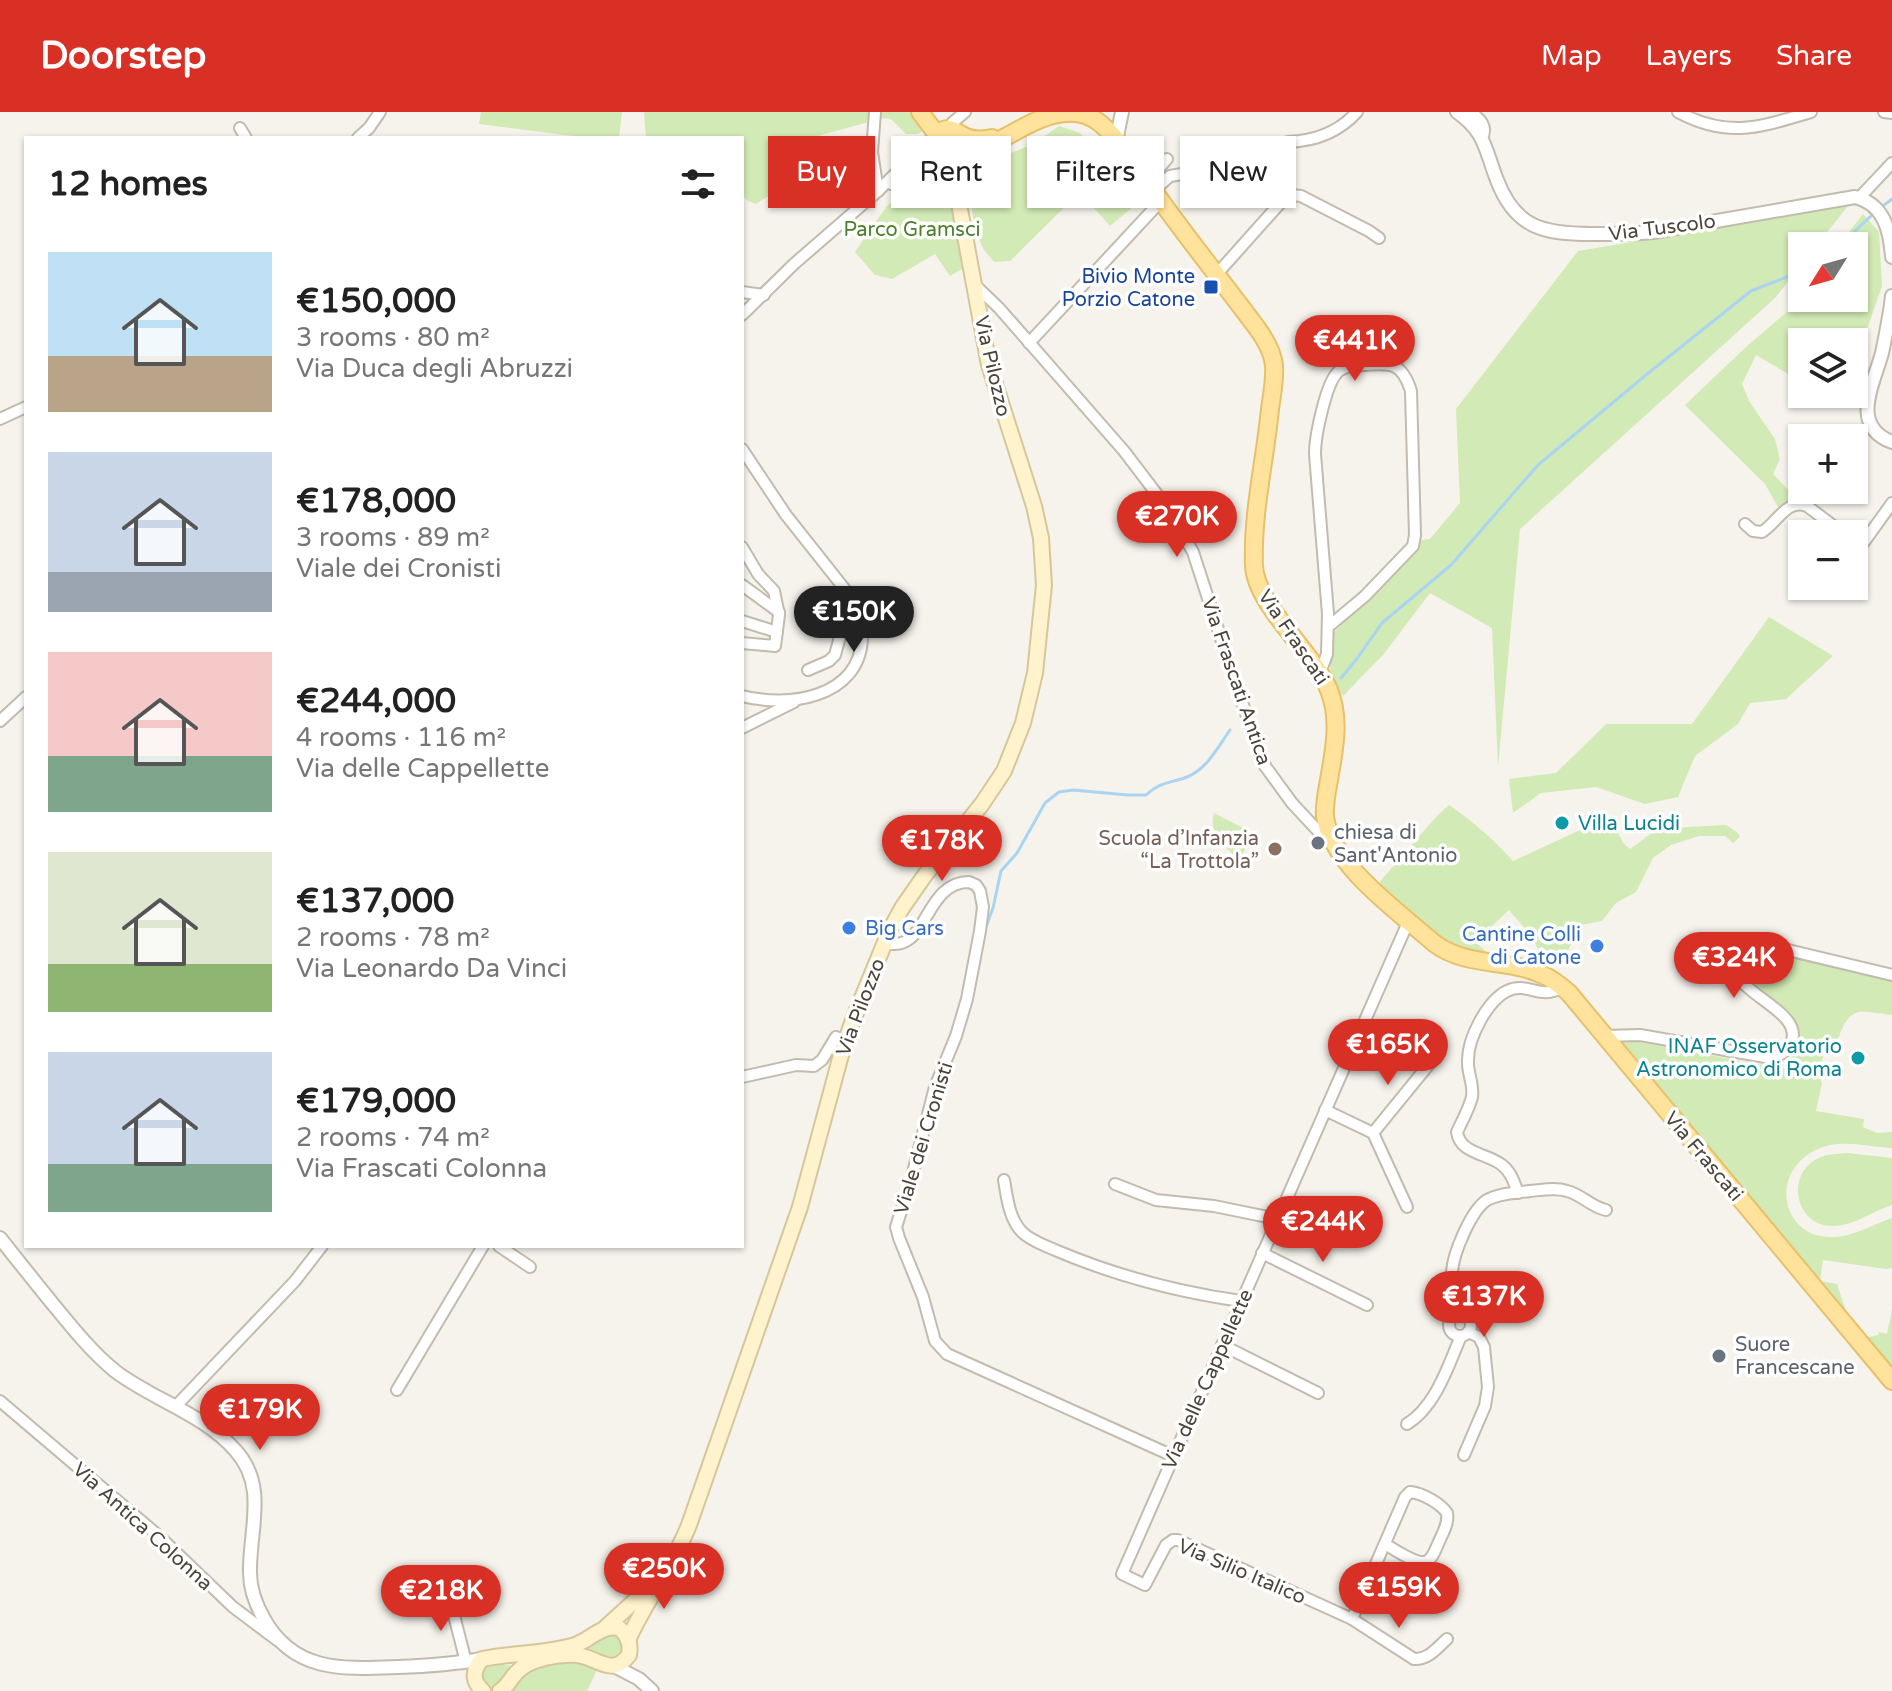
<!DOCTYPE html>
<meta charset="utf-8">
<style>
body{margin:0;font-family:"Varela Round",sans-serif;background:#f2f2f2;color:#222;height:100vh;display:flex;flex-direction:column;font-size:30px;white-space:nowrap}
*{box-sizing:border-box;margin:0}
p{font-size:26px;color:#767676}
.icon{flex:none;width:44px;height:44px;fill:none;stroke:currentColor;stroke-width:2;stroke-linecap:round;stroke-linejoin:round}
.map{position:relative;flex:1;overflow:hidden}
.details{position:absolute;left:24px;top:24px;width:720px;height:1112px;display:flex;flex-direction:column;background:#fff;border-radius:0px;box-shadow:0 2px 6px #0004}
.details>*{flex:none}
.hud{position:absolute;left:768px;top:24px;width:760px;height:72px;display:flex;gap:16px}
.needle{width:52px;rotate:233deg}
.tools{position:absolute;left:1788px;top:120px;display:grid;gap:16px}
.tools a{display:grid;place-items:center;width:80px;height:80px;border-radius:0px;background:#fff;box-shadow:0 2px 6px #0004;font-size:40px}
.price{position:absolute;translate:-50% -68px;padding:0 18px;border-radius:28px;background:#d93025;color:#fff;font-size:26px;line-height:52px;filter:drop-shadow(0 2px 4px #0008)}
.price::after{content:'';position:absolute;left:50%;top:48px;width:24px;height:18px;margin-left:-12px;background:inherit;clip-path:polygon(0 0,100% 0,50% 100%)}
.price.selected{background:#222;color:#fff}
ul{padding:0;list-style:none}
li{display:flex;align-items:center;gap:24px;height:200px;padding:0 24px}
li span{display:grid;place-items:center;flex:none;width:224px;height:160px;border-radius:0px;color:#555}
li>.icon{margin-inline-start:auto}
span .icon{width:96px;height:96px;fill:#fffc;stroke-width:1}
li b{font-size:34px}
h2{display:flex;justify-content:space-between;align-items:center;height:96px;padding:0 24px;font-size:34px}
.pill{padding:0 28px;border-radius:0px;background:#fff;box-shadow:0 2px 6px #0004;font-size:28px;line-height:72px}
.pill.selected{background:#d93025;color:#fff}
header{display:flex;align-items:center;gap:48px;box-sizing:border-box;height:112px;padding:0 40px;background:#d93025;color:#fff}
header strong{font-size:38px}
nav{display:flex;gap:44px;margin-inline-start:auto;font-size:28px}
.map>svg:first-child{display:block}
.green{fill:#d2eab5}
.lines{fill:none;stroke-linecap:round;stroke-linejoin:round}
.stream{stroke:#a9d4f2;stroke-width:3}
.minor-casing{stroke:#c2bbae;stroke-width:14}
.tertiary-casing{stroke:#c2bbae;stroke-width:16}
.secondary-casing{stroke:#d6c79b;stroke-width:18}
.primary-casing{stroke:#e6c16a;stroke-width:20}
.minor{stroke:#fff;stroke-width:10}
.tertiary{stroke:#fff;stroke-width:12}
.secondary{stroke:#fff3cd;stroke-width:14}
.primary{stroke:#ffe39c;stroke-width:16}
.transit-dot{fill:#1a4fb4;stroke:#fff;stroke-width:3}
.culture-dot{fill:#0f9aa8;stroke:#fff;stroke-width:3}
.worship-dot{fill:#6b7280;stroke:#fff;stroke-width:3}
.education-dot{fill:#8d6e63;stroke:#fff;stroke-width:3}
.shop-dot{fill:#3f7fe0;stroke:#fff;stroke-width:3}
.labels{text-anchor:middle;stroke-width:7;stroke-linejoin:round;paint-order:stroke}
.street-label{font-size:20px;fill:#4b4439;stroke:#fff}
.park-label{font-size:20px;fill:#4a7f2a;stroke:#fff}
.transit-label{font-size:20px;fill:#164399;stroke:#fff;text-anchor:end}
.culture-label{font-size:20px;fill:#0d838f;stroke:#fff;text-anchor:start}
.worship-label{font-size:20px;fill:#5b616d;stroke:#fff;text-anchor:start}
.education-label{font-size:20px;fill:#785e54;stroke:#fff;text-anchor:end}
.shop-label{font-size:20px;fill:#366cbe;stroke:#fff;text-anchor:start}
</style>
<header>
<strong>Doorstep</strong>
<nav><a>Map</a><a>Layers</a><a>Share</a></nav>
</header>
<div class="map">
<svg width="1892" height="1579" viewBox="0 0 1892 1579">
<rect width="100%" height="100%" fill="#f6f3ec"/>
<g class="green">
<polygon points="481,0 622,0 619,26 589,26 479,12"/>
<polygon points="644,0 913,0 924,18 918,22 906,22 891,7 884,6 821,23 795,41 770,83 756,92 748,89 742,83 742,26 646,26"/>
<path d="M1059,14L1080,21L1102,42L1140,89L1110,114L1080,80L1010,149L994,150C990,145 985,140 982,134C974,117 969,88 970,70L980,59L1001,45L1033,32Z"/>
<polygon points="934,55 939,57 944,63 957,105 967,154 950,164 935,142 892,167 875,163 855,140 886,95 913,72 921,80 934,70 927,60"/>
<polygon points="1848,94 1816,134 1802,134 1802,152 1775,186 1520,417 1498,655 1492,516 1430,481 1383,543 1343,584 1330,563 1332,522 1417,439 1422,428 1430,427 1460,391 1456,297 1578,139"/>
<polygon points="1863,102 1879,120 1882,174 1858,243 1854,249 1854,230 1802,230 1802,270 1756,243 1742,272 1749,289 1775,327 1780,347 1773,362 1795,385 1778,395 1765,372 1685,293 1746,235 1789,198 1802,182 1802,186 1854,186 1854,134 1838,134"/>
<polygon points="1769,505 1833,544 1786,587 1750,591 1738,612 1695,644 1678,685 1645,692 1596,675 1541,681 1513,701 1509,667 1556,661 1606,612 1692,612"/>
<path d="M1449,693C1473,709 1494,728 1513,749L1610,704L1623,731L1630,737L1652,721L1687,715L1726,713L1738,721L1740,725L1733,731L1725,724H1699L1671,733L1653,746L1636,780L1616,791L1602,809L1580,813L1564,847L1550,854L1539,848C1541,829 1520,812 1509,798L1475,830L1489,842L1455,836L1437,825L1377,773L1436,705Z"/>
<path d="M1214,701L1253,721L1240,748C1225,735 1208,723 1214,701Z"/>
<path d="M1765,838L1892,869V903C1852,897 1850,895 1835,934L1825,938L1821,951H1814V952L1789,947C1792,942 1797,937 1798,930C1804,905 1762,884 1744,871L1741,854L1746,846Z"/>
<path d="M1627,928L1786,957L1787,955L1818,961L1822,971L1816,999L1864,1007L1863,1015L1877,1021L1892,1020V1036C1873,1035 1849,1029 1830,1033C1766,1049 1777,1127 1833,1125C1853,1125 1874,1112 1892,1106V1156L1886,1157L1823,1148L1820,1169L1837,1172L1848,1205L1618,932Z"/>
<path d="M1848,1041L1892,1046V1093C1872,1099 1854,1114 1833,1114C1796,1115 1785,1063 1817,1047C1826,1042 1837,1042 1848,1041Z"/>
<polygon points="1892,1197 1892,1266 1865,1226 1878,1223 1879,1220 1887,1222"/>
<polygon points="606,1521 613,1521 622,1525 625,1541 609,1549 580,1538"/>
<polygon points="561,1549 585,1549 598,1556 587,1579 512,1579 519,1563 534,1556"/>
<polygon points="487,1552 517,1554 494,1577 487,1576 478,1560"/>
</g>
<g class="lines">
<g class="stream">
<polyline points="1884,93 1892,87"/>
<polyline points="1839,134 1872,103"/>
<polyline points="1341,566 1356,548 1382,511 1451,453 1538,353 1646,263 1751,179 1802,159"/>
<path d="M986,815L993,796L1001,759L1017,741L1045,691L1059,680L1073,678L1128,683H1146C1159,670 1171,671 1187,665C1207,657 1218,635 1230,618"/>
</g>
<defs>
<g id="minor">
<polyline points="875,0 872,40 878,79"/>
<path d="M1471,0C1480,7 1488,14 1482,26"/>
<path d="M1678,0C1729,27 1760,15 1811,0"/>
<polyline points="1884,0 1892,1"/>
<polyline points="240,16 246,26"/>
<polyline points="952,18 952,11 965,0"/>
<polyline points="358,26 369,16 380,0"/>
<path d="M1288,30C1314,29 1339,20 1357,0"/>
<polyline points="1147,70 1167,47"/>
<polyline points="891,72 932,51 945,42"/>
<polyline points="1153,79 1170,64 1188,61"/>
<polyline points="1859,86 1892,51"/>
<polyline points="1216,163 1283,88 1292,83 1301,84 1369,119 1379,126"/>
<polyline points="975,173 999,196 1124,339 1169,398 1193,440 1239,582 1265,654 1292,691 1319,720 1329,728"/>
<polyline points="742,180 764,183"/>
<polyline points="742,203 794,152 878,79 923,34 929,29 937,28"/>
<polyline points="1029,231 1161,89"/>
<polyline points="0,307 26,295"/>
<path d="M742,337L786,403L851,485C860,499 863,511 862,527C859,586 788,596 742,584"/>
<path d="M1745,412L1753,419L1762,420C1777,411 1787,386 1807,394L1844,422"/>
<polyline points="742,435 758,462 774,479 779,503 775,534 742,531"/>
<polyline points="1854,444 1892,391"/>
<polyline points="742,473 779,500"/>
<polyline points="742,509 777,520"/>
<polyline points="808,558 829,549 835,543 851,485"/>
<path d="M1318,559L1323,553L1327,542L1328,502L1315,342C1315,325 1326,269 1339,259C1346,253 1355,254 1363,253C1391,251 1402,250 1411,279L1415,423L1413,434L1365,484L1328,515"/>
<polyline points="0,609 26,585"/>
<polyline points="742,616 794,590"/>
<path d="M884,832C890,832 898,833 904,830C928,820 931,770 969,770L976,773L980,779L983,795L980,819L967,887L956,924L935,975L911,1068L896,1115L899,1126L923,1185L935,1229L947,1242L1173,1344"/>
<path d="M1603,924L1640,923L1771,946C1780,944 1787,940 1791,931C1808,895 1707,874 1744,843C1753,836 1764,834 1775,835L1892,863"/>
<polyline points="742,965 796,953 814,954 822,948 836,925 845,929"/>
<polyline points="1325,998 1373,1021 1407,1095"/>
<polyline points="1373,1021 1430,951"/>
<path d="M1004,1068C1007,1085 1009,1107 1022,1120C1031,1129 1044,1133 1055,1138C1114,1163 1177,1180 1241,1189"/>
<polyline points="1115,1072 1156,1088 1214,1094 1277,1107"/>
<path d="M1518,1081C1514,1070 1511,1060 1502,1053C1487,1041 1460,1042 1457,1020C1462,1009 1469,997 1472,985C1474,972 1467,961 1468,948C1468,926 1487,889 1507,879C1528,869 1540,889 1562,875"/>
<polyline points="499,1134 530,1155"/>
<polyline points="1262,1141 1367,1193"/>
<polyline points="1457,1195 1480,1193"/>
<circle cx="1460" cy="1213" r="11"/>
<path d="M1456,1203C1458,1189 1450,1175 1452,1160C1453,1142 1471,1098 1487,1088C1499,1081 1516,1081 1530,1079C1542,1078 1555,1075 1567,1079C1581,1082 1591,1095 1606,1098"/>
<polyline points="1222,1233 1318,1281"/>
<polyline points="397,1278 483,1134"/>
<polyline points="0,1289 160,1425 233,1495 277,1528"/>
<polyline points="175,1295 295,1169 322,1134"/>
<path d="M1407,1312C1436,1294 1448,1254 1461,1224"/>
<polyline points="1464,1343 1485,1294 1488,1275 1484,1235 1479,1225 1468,1220"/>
<path d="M1385,1432C1394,1437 1418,1454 1427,1449C1433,1446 1435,1438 1438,1432C1442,1422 1449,1412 1447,1401C1440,1391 1422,1381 1410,1380L1405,1385L1352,1507L1178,1428H1173L1166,1433L1145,1473L1122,1462L1409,808"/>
<polyline points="449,1484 466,1550"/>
<path d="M1352,1507L1414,1547C1428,1548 1437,1536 1447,1527"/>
</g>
<g id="tertiary">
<path d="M1457,0C1486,20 1485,38 1497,68C1515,116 1544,122 1591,122C1612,122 1632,122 1653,120L1855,85C1884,92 1890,118 1892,145"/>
<polyline points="1116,29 1122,0"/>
<path d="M1892,184C1890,203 1886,222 1882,241C1874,271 1849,314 1892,330"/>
<path d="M0,1126C19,1150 38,1174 57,1197C75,1219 93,1241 115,1259C153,1288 204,1302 236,1339C268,1375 249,1418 250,1461C250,1477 256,1493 264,1507C294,1561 344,1557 398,1555C426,1554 454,1552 482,1547"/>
<polyline points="614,1554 639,1567 652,1579"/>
</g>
<g id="secondary">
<polyline points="606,1515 650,1475"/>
<path d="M628,1528C646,1488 673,1454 689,1413L800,1095L841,943L853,908L890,818L902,796L925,763L982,692L1004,659L1023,611L1035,561L1044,473L1041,426L1034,394L989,253L956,76V40"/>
<path d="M483,1579C471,1568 473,1558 482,1547C511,1541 543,1542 572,1534C590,1529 601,1512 619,1516C628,1523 631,1532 629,1543C612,1566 597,1545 577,1543C558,1542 530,1546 517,1560C510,1567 508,1574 500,1579"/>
</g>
<g id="primary">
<polyline points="920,0 938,24"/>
<path d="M956,20L961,26L959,38L953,42H945C937,35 932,18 948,17C954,17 961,23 966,25C975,29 983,28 992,26"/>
<path d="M959,38C996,42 1026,3 1067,1C1079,0 1091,4 1101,12C1124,32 1143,65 1161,89C1192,132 1225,173 1257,216C1265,227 1273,240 1274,254C1275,268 1272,283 1270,297C1265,349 1252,401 1254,454C1256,493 1313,540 1329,578C1340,605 1335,634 1330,662C1328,675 1324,690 1325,704C1330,752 1399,800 1434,831C1467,856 1507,846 1543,863C1553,867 1561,874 1569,881L1892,1269"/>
</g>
</defs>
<use href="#minor" class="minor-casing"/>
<use href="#tertiary" class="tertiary-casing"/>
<use href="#secondary" class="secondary-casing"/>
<use href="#primary" class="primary-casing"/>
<use href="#minor" class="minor"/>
<use href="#tertiary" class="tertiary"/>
<use href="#secondary" class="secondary"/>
<use href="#primary" class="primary"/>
</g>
<rect class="transit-dot" x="1203" y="167" width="16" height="16" rx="4"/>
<g class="culture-dot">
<circle cx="1562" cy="711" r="8"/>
<circle cx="1858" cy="946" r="8"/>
</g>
<g class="worship-dot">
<circle cx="1318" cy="731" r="8"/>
<circle cx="1719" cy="1244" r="8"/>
</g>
<circle class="education-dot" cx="1275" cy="737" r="8"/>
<g class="shop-dot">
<circle cx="849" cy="816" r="8"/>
<circle cx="1597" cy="834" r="8"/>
</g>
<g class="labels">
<g class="street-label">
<text transform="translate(1662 115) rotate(-7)" y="7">Via Tuscolo</text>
<text transform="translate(993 254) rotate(77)" y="7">Via Pilozzo</text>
<text transform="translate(1294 525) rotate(56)" y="7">Via Frascati</text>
<text transform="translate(1237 569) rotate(71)" y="7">Via Frascati Antica</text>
<text transform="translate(860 895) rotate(-69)" y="7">Via Pilozzo</text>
<text transform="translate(923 1026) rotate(-73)" y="7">Viale dei Cronisti</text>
<text transform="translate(1704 1044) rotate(50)" y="7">Via Frascati</text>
<text transform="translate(1207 1267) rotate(-66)" y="7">Via delle Cappellette</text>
<text transform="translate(143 1414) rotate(42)" y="7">Via Antica Colonna</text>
<text transform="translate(1242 1459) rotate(23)" y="7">Via Silio Italico</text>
</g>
<g class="park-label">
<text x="912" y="124">Parco Gramsci</text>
</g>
<g class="transit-label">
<text x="1195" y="171">Bivio Monte<tspan x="1195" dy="23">Porzio Catone</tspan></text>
</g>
<g class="culture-label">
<text x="1578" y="718">Villa Lucidi</text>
<text x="1842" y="941" text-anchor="end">INAF Osservatorio<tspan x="1842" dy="23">Astronomico di Roma</tspan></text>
</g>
<g class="worship-label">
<text x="1334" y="727">chiesa di<tspan x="1334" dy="23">Sant'Antonio</tspan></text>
<text x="1735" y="1239">Suore<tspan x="1735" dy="23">Francescane</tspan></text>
</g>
<g class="education-label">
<text x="1259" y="733">Scuola d’Infanzia<tspan x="1259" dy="23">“La Trottola”</tspan></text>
</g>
<g class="shop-label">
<text x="865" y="823">Big Cars</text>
<text x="1581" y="829" text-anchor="end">Cantine Colli<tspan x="1581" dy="23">di Catone</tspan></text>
</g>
</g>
</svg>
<div class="tools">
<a><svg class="needle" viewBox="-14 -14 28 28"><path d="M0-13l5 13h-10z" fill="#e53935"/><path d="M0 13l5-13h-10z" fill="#767676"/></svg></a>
<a><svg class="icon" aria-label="layers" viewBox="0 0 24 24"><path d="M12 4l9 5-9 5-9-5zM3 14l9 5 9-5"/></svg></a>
<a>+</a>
<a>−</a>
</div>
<b class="price" style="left:1355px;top:271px">€441K</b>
<b class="price" style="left:1177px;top:447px">€270K</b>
<b class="price selected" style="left:854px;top:542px">€150K</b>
<b class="price" style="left:942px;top:771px">€178K</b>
<b class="price" style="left:1734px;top:888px">€324K</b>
<b class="price" style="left:1388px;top:975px">€165K</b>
<b class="price" style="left:1323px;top:1152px">€244K</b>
<b class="price" style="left:1484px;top:1227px">€137K</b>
<b class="price" style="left:260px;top:1340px">€179K</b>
<b class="price" style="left:664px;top:1499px">€250K</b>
<b class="price" style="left:1399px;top:1518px">€159K</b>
<b class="price" style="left:441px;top:1521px">€218K</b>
<div class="hud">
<a class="pill selected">Buy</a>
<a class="pill">Rent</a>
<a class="pill">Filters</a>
<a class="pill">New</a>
</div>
<section class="details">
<h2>12 homes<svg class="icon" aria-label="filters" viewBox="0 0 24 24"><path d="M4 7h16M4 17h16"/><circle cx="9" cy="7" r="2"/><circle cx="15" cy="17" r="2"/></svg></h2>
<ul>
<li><span style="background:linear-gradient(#bfe0f5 65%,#b9a48a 0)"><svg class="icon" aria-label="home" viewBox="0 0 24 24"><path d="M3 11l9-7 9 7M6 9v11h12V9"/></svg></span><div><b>€150,000</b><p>3 rooms · 80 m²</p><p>Via Duca degli Abruzzi</p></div></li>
<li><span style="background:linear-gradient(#c9d6e8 75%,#9aa5b1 0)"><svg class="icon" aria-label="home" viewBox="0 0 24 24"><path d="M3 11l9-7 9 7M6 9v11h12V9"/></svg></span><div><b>€178,000</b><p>3 rooms · 89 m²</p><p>Viale dei Cronisti</p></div></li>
<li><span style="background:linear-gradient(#f6c9c9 65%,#7fa58c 0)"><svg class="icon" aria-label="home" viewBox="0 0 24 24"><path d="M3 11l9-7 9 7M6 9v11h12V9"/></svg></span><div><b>€244,000</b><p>4 rooms · 116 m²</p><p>Via delle Cappellette</p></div></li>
<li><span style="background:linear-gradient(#dfe7d0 70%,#8fb573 0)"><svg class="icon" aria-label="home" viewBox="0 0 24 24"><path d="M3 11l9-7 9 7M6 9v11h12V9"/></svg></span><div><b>€137,000</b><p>2 rooms · 78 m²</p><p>Via Leonardo Da Vinci</p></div></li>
<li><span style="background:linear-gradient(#c9d6e8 70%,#7fa58c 0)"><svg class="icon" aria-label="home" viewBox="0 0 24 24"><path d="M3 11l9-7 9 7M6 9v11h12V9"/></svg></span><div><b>€179,000</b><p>2 rooms · 74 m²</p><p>Via Frascati Colonna</p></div></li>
</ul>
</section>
</div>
